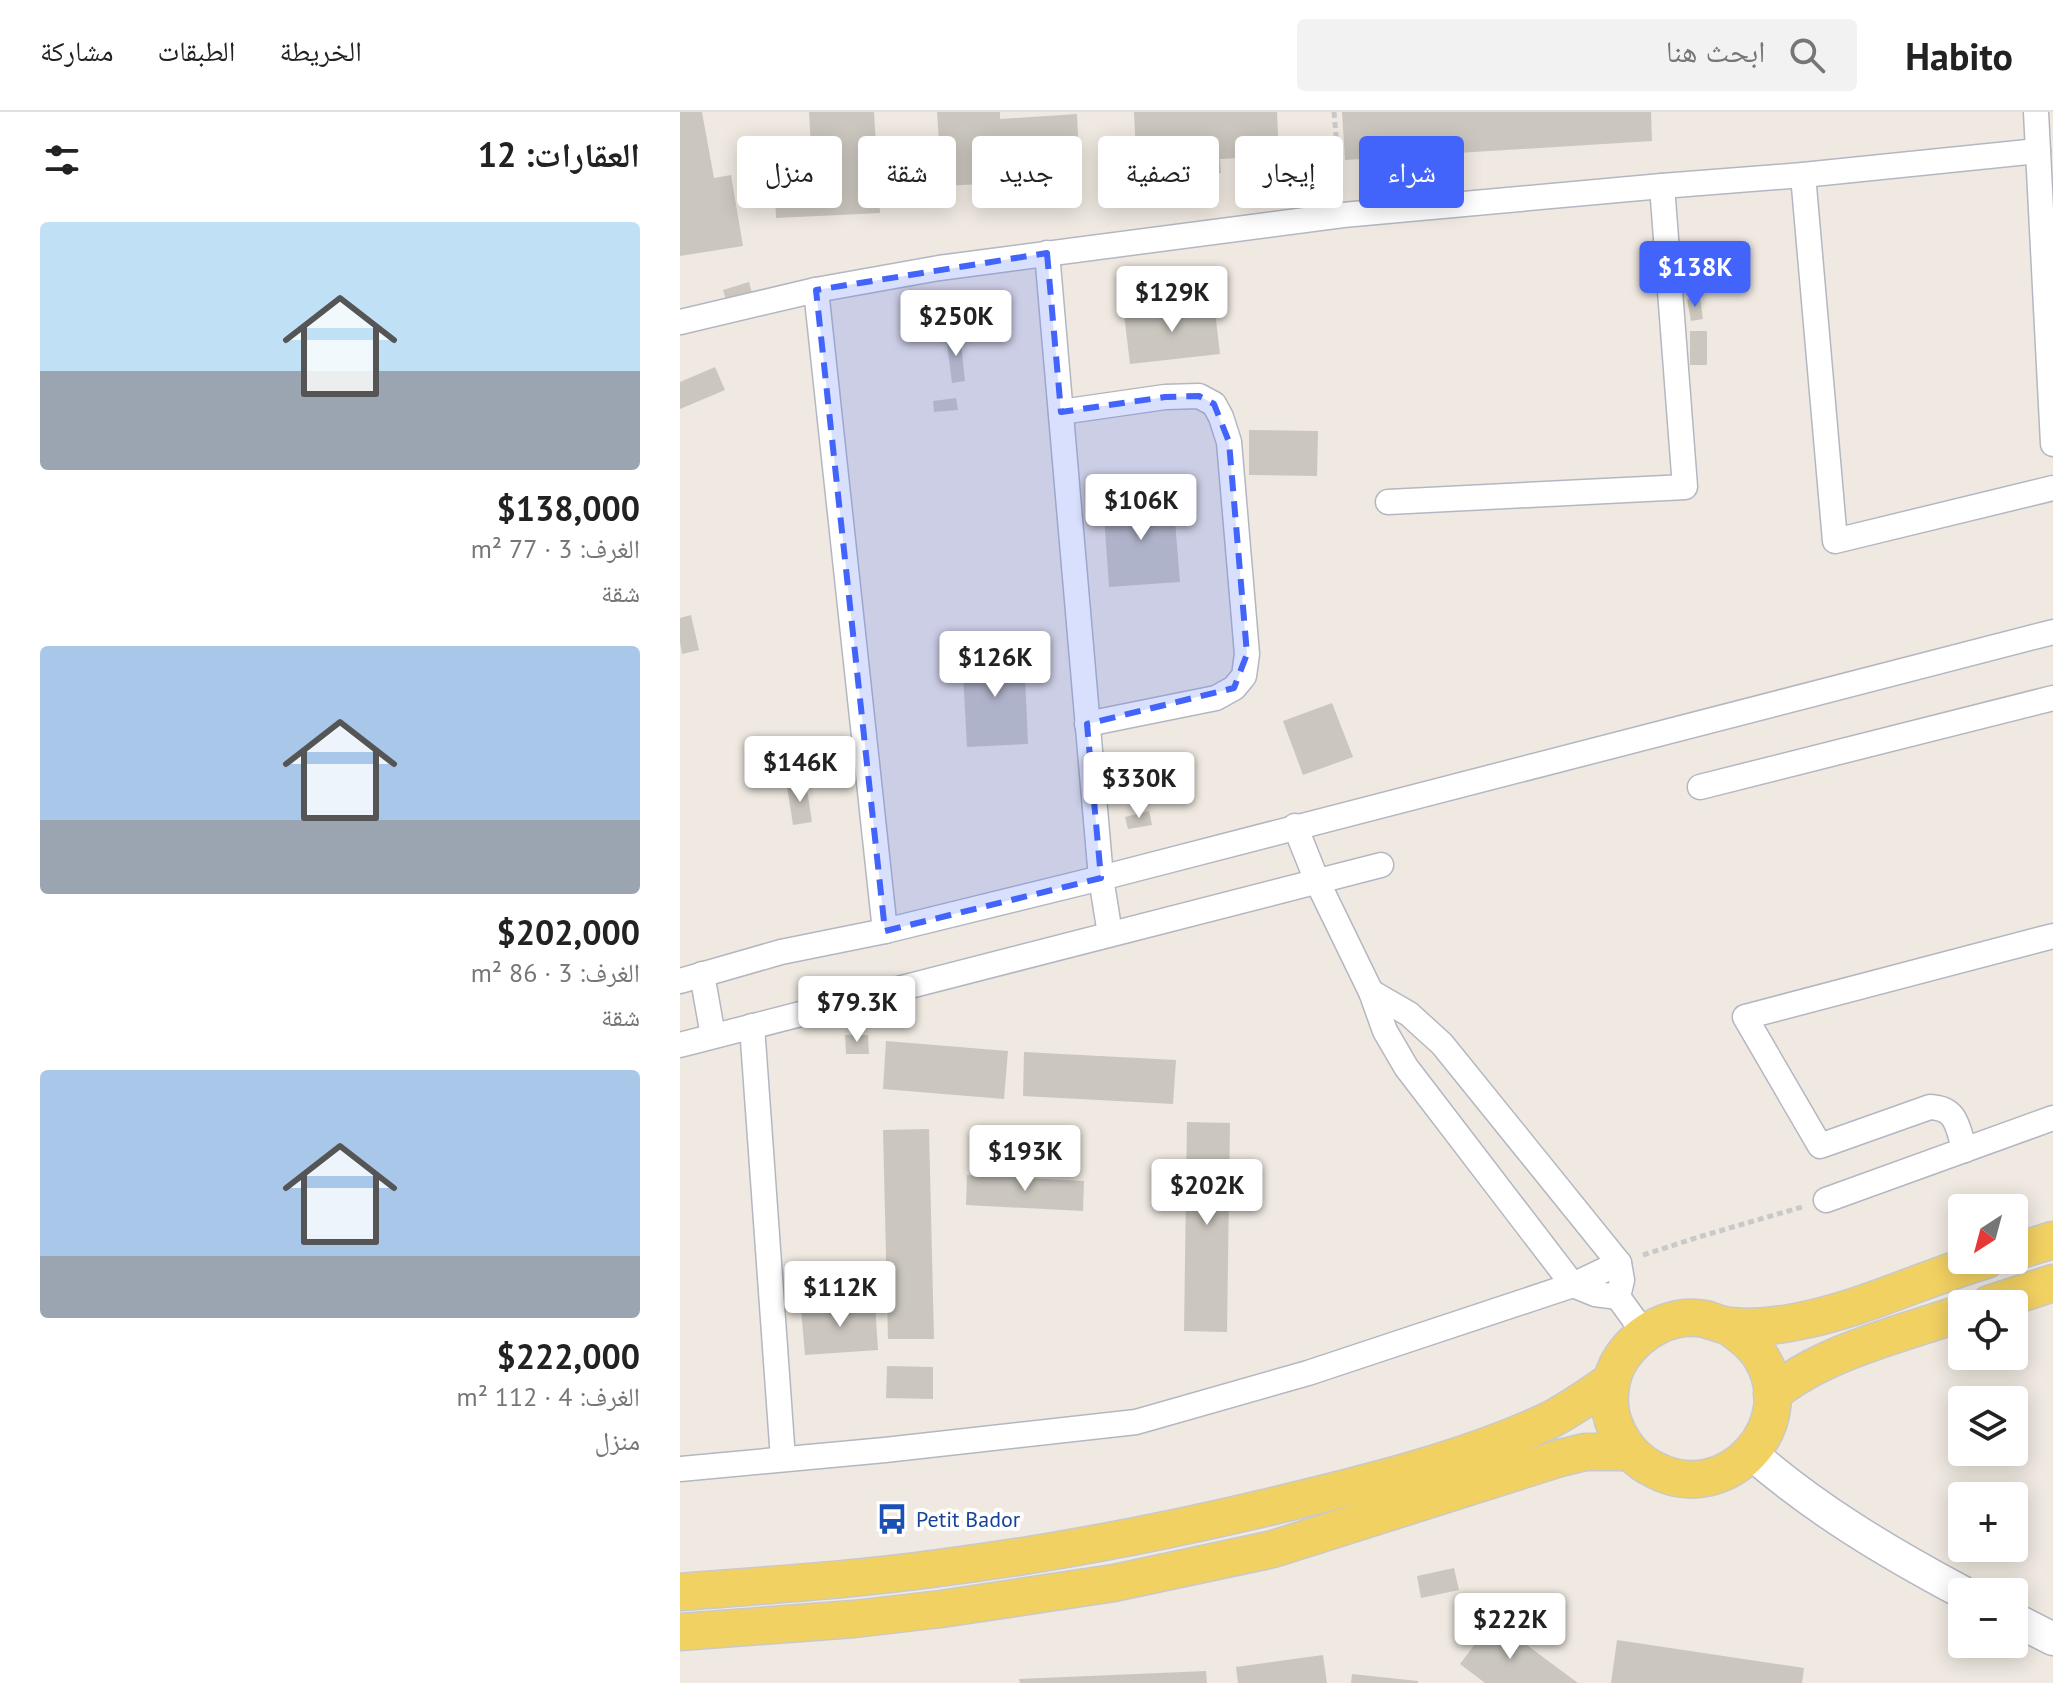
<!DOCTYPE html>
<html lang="ar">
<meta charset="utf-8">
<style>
body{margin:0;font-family:"PT Sans","Noto Naskh Arabic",sans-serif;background:#f2f2f2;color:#222;direction:rtl;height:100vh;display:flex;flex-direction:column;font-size:30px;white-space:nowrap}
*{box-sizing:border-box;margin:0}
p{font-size:26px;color:#767676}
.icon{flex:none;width:44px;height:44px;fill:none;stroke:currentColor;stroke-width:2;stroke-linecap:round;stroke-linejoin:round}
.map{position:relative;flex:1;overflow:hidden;direction:ltr}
.sheet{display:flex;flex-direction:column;background:#fff;width:680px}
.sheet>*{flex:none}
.guide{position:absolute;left:24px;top:24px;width:760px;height:72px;direction:rtl;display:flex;gap:16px}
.needle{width:52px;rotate:216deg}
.fabs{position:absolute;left:1268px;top:1082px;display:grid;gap:16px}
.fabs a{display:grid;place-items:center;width:80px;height:80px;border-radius:8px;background:#fff;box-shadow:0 4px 20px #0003;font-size:40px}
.price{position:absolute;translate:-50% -68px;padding:0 18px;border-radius:8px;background:#fff;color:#222;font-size:26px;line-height:52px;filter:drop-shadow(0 2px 4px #0008)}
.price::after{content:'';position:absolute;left:50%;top:48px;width:24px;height:18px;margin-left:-12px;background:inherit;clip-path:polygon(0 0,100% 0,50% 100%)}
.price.current{background:#4264fb;color:#fff}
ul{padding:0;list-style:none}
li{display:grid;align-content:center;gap:16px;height:424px;padding:0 40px}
li span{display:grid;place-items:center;height:248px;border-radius:8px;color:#555}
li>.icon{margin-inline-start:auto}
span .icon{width:144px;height:144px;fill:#fffc;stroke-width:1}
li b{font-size:34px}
h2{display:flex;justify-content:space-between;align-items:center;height:96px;padding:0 40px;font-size:34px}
.tag{padding:0 28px;border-radius:8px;background:#fff;box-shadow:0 4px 20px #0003;font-size:28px;line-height:72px}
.tag.current{background:#4264fb;color:#fff}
header{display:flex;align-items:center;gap:48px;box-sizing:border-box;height:112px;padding:0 40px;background:#fff;border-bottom:2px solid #e0e0e0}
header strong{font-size:38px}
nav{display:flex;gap:44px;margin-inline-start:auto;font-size:28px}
.search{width:560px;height:72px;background:#f2f2f2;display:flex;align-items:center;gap:20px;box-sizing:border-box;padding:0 28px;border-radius:8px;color:#767676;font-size:30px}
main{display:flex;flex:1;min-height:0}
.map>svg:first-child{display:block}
.building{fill:#cbc7bf}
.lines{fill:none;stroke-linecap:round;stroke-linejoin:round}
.minor-casing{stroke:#b4b7c1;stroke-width:27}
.secondary-casing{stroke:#b4b7c1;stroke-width:35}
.primary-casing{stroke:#c9c9c9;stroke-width:39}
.path{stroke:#c9c9c9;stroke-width:5;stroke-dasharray:6 4;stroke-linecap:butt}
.minor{stroke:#fff;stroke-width:24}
.secondary{stroke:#fff;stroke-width:32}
.primary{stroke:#f2d163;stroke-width:36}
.marked{fill:#4264fb;fill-opacity:0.2;stroke:#4264fb;stroke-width:6;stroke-dasharray:16 10;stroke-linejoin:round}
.labels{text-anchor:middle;stroke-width:8;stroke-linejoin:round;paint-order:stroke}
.transit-label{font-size:22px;fill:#164399;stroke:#fff;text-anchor:start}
</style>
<header>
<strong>Habito</strong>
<div class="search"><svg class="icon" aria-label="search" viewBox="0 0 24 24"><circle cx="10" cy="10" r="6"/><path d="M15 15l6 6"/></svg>ابحث هنا</div>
<nav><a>الخريطة</a><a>الطبقات</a><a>مشاركة</a></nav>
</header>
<main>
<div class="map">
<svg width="1373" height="1571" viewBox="0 0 1373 1571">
<rect width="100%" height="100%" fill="#efe9e1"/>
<g class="building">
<polygon points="0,0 22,0 34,66 51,63 63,134 0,144"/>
<polygon points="129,0 194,0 200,101 96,106 93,37 131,36"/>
<polygon points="257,0 320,0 320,7 397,2 400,67 262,74"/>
<polygon points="454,0 597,0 599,44 540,47 541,61 457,65"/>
<polygon points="662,0 971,0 972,29 665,48"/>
<polygon points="69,170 72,181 46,188 43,178"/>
<polygon points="1020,186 1023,207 1011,209 1007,187"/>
<polygon points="534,191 540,242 450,252 444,202"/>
<rect x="1010" y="219" width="17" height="34"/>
<polygon points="280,222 285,269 272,271 266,223"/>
<polygon points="35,255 45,278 0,297 0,270"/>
<polygon points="276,286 278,298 254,300 253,289"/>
<polygon points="569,318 638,319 637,364 569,363"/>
<polygon points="493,384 500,470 429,475 423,389"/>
<polygon points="11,503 19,538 2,542 0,530 0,506"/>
<polygon points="344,540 348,632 287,635 282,543"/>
<polygon points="652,591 673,645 623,663 603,609"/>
<polygon points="126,671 132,710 113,713 107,674"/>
<polygon points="469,699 472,713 448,717 445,705"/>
<polygon points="165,923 188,923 189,942 166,942"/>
<polygon points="206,929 328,939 324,987 203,977"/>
<polygon points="344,940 496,948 493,992 343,984"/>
<polygon points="507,1010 550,1011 547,1220 504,1219"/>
<polygon points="249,1017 254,1227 208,1227 203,1018"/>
<polygon points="287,1063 404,1069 403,1099 286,1093"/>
<polygon points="195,1191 198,1238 125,1243 121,1197"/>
<polygon points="207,1254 253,1255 253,1287 206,1286"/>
<polygon points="774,1456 779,1478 741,1486 737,1464"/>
<polygon points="813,1508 898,1571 805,1571 780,1552"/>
<polygon points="937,1528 1124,1556 1122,1571 931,1571"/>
<polygon points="643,1543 647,1571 558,1571 556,1555"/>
<polygon points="526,1559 527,1571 340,1571 339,1567"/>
<polygon points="672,1562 738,1569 738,1571 671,1571"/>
</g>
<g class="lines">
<defs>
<g id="minor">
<polyline points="1356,0 1373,332"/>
<polyline points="1123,63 1155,429 1373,376"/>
<polyline points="367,141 421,766 430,822"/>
<polyline points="136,178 205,819"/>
<polyline points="0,210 136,178 259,156 663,103 982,74 1123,63 1358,39"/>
<polyline points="381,300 485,285 519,284 534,292 541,305 549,330 567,542 564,564 554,576 536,586 407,612"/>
<polyline points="708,390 1005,375 982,74"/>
<polyline points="1020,675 1373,586"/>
<polyline points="615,714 637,769 691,880 705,919 726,955 893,1173 915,1182 938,1185"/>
<polyline points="22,862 33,924"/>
<polyline points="0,869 101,840 205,819 421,766 1373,520"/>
<polyline points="691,880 729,902 762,932 939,1151 942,1168 938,1185 964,1221"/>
<polyline points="72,914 103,1347"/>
<polyline points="0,933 701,753"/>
<path d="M1285,1038C1277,1016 1278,996 1250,995L1140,1034L1065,905L1373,824"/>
<polyline points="1146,1088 1373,1006"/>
<polyline points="0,1357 205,1338 456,1310 628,1261 893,1173 939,1151"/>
</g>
<g id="secondary">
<path d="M1071,1341C1135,1397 1207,1440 1282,1480"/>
<polyline points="1334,1507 1373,1527"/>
</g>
<g id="primary">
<polyline points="1334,1140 1373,1128"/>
<polyline points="1309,1192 1373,1171"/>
<path d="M1048,1214C1059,1222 1071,1230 1079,1242C1125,1310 1047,1396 975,1358C956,1349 943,1334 935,1314C926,1293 929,1264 942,1245C961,1218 992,1201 1025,1207C1033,1209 1041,1213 1049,1214C1070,1216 1095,1214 1115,1210C1181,1198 1242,1167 1306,1148"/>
<path d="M1092,1282C1143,1240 1220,1222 1282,1201"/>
<path d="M0,1480C86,1473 173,1468 259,1456C386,1440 510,1415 634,1384C711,1365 798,1342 870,1308C891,1297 911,1283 931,1269"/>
<polyline points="0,1520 174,1507 261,1497 434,1471 593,1437 880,1346 905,1340 950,1340"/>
</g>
</defs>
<use href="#minor" class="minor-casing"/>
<use href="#secondary" class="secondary-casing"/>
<use href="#primary" class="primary-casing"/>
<g class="path">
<polyline points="654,0 661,79"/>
<polyline points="963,1143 1022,1124 1122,1095"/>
</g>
<use href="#minor" class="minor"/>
<use href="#secondary" class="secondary"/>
<use href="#primary" class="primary"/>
</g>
<path class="marked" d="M367,141L381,300L485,285L519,284L534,292L549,330L567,542L554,576L407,612L421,766L205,819L136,178Z"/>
<defs>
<symbol id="bus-bare" viewBox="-9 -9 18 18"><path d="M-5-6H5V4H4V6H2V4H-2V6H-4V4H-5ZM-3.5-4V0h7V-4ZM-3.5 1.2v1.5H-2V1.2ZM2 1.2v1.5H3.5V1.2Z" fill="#1a4fb4" stroke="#fff" stroke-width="2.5" paint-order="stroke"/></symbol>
</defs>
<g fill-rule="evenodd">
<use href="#bus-bare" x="190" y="1385" width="44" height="44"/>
</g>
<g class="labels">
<g class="transit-label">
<text x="236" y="1415">Petit Bador</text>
</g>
</g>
</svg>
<div class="fabs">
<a><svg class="needle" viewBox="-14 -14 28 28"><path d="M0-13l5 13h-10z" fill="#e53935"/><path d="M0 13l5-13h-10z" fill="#767676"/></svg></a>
<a><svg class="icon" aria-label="locate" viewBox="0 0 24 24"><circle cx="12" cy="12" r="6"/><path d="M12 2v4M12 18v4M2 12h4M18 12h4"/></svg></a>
<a><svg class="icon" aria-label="layers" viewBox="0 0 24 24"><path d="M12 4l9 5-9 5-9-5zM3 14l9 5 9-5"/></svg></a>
<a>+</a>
<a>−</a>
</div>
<b class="price current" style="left:1015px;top:197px">$138K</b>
<b class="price" style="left:492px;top:222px">$129K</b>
<b class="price" style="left:276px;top:246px">$250K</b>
<b class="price" style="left:461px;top:430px">$106K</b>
<b class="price" style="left:315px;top:587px">$126K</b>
<b class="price" style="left:120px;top:692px">$146K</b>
<b class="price" style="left:459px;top:708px">$330K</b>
<b class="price" style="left:177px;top:932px">$79.3K</b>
<b class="price" style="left:345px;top:1081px">$193K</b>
<b class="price" style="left:527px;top:1115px">$202K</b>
<b class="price" style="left:160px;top:1217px">$112K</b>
<b class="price" style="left:830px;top:1549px">$222K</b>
<div class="guide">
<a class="tag current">شراء</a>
<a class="tag">إيجار</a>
<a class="tag">تصفية</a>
<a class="tag">جديد</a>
<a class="tag">شقة</a>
<a class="tag">منزل</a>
</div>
</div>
<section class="sheet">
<h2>العقارات: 12<svg class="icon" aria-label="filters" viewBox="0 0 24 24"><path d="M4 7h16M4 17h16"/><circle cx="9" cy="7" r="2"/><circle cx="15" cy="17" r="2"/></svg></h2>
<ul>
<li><span style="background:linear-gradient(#bfe0f5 60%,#9aa5b1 0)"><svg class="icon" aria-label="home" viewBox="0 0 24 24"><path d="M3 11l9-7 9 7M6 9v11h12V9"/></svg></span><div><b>$138,000</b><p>الغرف: 3 · 77 m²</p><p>شقة</p></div></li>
<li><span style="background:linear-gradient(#a9c7e8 70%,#9aa5b1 0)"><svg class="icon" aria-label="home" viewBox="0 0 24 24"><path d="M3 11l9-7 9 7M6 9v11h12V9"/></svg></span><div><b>$202,000</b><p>الغرف: 3 · 86 m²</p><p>شقة</p></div></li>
<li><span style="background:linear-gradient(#a9c7e8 75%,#9aa5b1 0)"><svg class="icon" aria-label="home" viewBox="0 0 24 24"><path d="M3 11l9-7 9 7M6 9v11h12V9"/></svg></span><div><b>$222,000</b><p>الغرف: 4 · 112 m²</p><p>منزل</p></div></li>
</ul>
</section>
</main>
